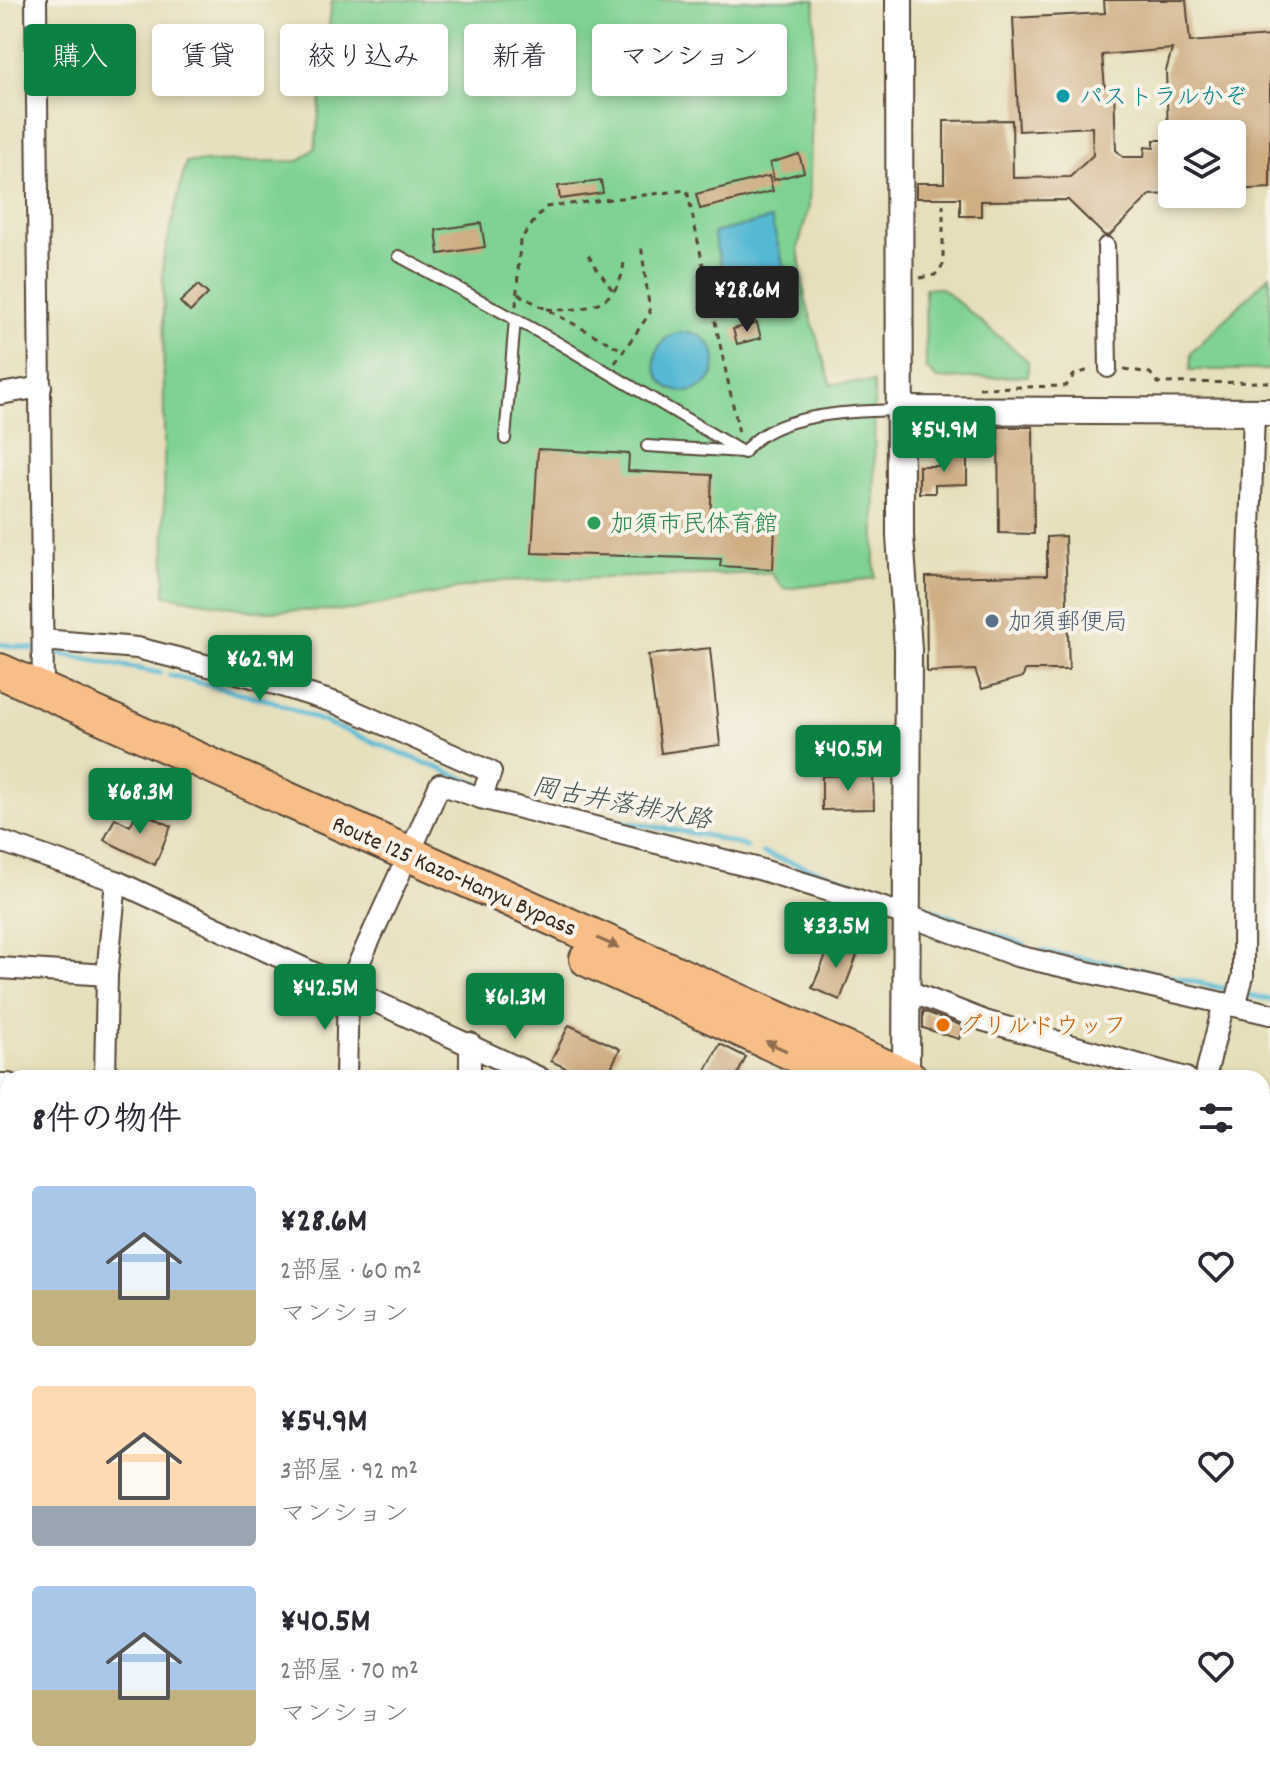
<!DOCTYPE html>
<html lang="ja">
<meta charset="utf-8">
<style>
body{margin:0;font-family:Dekko,"Klee One",sans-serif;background:#f2f2f3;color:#2b2b33;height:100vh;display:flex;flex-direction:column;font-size:30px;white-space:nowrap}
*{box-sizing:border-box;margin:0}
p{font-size:26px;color:#7c7c81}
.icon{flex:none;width:44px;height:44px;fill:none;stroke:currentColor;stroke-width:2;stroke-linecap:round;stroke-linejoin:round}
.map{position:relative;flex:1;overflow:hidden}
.sheet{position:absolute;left:0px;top:1070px;width:1270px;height:712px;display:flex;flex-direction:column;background:#fff;border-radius:24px 24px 0 0;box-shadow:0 4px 12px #0003}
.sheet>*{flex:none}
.top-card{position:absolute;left:24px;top:24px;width:800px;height:72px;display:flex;gap:16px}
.controls{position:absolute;left:1158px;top:120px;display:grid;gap:16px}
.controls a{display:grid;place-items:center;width:88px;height:88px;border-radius:8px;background:#fff;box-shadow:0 4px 12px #0003;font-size:40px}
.price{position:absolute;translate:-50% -68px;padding:0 18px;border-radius:8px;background:#0b8043;color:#fff;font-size:26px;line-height:52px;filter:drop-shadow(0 2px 4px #0008)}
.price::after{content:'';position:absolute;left:50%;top:48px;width:24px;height:18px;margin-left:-12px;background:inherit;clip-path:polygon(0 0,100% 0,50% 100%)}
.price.active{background:#222;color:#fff}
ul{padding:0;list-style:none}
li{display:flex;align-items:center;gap:24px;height:200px;padding:0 32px}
li span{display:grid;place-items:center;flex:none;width:224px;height:160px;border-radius:8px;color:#555}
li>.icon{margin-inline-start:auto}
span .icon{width:96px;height:96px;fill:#fffc;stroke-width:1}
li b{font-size:34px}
h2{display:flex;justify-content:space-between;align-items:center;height:96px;padding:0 32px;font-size:34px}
.pill{padding:0 28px;border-radius:8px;background:#fff;box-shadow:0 4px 12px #0003;font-size:28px;line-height:72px}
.pill.active{background:#0b8043;color:#fff}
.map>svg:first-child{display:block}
.green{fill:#7fd293;stroke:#5d7e58;stroke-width:2}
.water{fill:#56b9d4;stroke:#487279;stroke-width:2}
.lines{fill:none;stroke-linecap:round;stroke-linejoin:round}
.stream{stroke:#56b9d4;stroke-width:5}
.building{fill:#cfae84}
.service-casing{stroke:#554536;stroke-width:14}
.pedestrian-casing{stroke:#554536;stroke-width:20}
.minor-casing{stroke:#554536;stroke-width:24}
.tertiary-casing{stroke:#554536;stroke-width:30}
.trunk-casing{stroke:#554536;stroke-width:38}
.path{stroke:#554536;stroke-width:3;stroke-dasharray:6 6;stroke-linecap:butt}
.service{stroke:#fff;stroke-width:10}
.pedestrian{stroke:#fff;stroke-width:16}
.minor{stroke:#fff;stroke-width:20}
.tertiary{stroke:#fff;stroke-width:26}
.trunk{stroke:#f7be87;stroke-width:34}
.oneway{fill:#906d4d}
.culture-dot{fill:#0f9aa8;stroke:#f7f3e8;stroke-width:3}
.leisure-dot{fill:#2e9e5b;stroke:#f7f3e8;stroke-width:3}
.service-dot{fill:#5c6f8a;stroke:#f7f3e8;stroke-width:3}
.food-dot{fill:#e8710a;stroke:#f7f3e8;stroke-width:3}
.labels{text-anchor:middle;stroke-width:8;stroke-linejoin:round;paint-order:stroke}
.culture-label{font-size:24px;fill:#0d838f;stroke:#f7f3e8;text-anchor:start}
.leisure-label{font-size:24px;fill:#27864d;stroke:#f7f3e8;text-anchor:start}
.service-label{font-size:24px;fill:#4e5e75;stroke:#f7f3e8;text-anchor:start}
.street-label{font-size:24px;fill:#3b2a1e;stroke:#f7f3e8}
.food-label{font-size:24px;fill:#c56008;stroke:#f7f3e8;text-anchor:start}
.water-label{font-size:26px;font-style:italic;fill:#435555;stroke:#f7f3e8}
</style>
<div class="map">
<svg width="1270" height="1782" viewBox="0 0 1270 1782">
<rect width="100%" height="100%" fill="#f7f3e8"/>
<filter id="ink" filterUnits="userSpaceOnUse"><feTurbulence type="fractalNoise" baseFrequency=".0125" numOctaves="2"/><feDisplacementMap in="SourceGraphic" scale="16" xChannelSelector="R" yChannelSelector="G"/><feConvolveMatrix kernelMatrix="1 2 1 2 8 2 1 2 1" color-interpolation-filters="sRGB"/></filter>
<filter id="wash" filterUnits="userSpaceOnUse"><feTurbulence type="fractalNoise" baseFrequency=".006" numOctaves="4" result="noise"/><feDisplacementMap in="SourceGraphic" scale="32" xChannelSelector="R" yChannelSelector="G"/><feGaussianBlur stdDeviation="1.8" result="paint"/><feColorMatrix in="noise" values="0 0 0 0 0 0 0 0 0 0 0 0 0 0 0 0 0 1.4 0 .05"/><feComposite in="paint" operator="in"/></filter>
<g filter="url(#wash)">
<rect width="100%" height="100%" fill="#e6dfbb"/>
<g class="green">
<polygon points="332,0 815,0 809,207 798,248 805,298 831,384 874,382 875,578 784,589 771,573 497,581 352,610 255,611 165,595 163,261 186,162 299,161 315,148"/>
<polygon points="1270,275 1270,370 1190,370 1191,353"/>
<polygon points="925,288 941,288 1028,361 1028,376 937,379 926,368"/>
</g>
<g class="water">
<polygon points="771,219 784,267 725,281 713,233"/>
<polygon points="775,280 781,304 732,316 726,292"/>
<circle cx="685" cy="362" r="30"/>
</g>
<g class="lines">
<g class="stream">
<polyline points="0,644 34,649"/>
<polyline points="56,653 160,673"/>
<polyline points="169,675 272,701 480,785"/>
<polyline points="596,817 709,836 747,847"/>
<polyline points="762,853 887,893"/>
<polyline points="923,906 1025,945"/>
<polyline points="1041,951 1120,965"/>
<polyline points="1134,968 1235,991"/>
<polyline points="1249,995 1270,1000"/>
<polyline points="0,1584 8,1586"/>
<polyline points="780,1774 818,1782"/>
</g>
</g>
<g id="blocks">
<g class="building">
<polygon points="1104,0 1186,0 1190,42 1270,36 1270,188 1232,190 1232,134 1168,134 1166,71 1172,49 1102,55 1105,88 1114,87 1116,150 1123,157 1144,157 1145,147 1154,148 1154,140 1172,140 1172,194 1150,195 1109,236 1104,235 1068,200 981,201 981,216 960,216 960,198 916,198 916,183 944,183 944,121 1012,120 1013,178 1070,177 1093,155 1092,127 1019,131 1013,18 1105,13"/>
<polygon points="799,154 804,172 774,180 770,163"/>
<polygon points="769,176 773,191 700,209 696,194"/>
<polygon points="601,181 603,193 560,199 558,186"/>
<polygon points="481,223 485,247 439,254 436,230"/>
<polygon points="198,285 208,294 190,312 180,302"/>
<polygon points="757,323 761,338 737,344 733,329"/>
<polygon points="998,427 1033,427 1034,534 999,533"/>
<polygon points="538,449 629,454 628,471 712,475 710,524 775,527 773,569 720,566 721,559 532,553"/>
<polygon points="967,455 967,484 935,485 935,493 919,493 919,466 945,466 945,456"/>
<polygon points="1065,536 1069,670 1025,670 1023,677 982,689 975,670 927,672 926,577 1047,575 1047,537"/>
<polygon points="710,648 720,745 661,753 648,655"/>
<polygon points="873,775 874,809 822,810 822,776"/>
<polygon points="138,810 171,826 155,865 104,840 115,818 130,826"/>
<polygon points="832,941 859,950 840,1000 812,988"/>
<polygon points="923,1011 963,1026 959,1039 923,1028"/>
<polygon points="569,1025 620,1049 606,1078 587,1078 551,1061"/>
<polygon points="720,1044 746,1057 736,1078 702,1078"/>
</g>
</g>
</g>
<g filter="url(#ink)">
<use href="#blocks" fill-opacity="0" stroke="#554536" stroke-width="2"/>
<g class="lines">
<defs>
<g id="service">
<path d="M399,256L555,341L744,453C769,413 856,411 897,410"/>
<polyline points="505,439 515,319"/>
<polyline points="647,446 742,452"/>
</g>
<polyline id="pedestrian" points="1106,246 1108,369"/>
<g id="minor">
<polyline points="36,0 43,690"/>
<polyline points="0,394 41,387"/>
<polyline points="43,640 137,648 249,676 336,703 491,772 481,798"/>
<polyline points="0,841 116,881 540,1078"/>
<polyline points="409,855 440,784 481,798 759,869 906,915 1017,956 1270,1014"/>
<polyline points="0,968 107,975"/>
<polyline points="906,990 985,1021 1186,1078"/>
<polyline points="1235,1006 1243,976 1244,704 1254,412"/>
<polyline points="470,1043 470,1078"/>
<polyline points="105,1078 107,975 116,881"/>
<polyline points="346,1078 348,987 400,873"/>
<polyline points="1205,1078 1224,1003"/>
<polyline points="1262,1099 1270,1102"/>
<polyline points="0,1212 8,1213"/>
<polyline points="0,1358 8,1359"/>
<polyline points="0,1454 8,1454"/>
<polyline points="1262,1458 1270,1459"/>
<polyline points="0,1571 8,1573"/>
<polyline points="1262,1615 1270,1581"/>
<polyline points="0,1674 8,1675"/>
<polyline points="720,1774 757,1782"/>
<polyline points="55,1782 56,1774"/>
<polyline points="122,1782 123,1774"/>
<polyline points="329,1782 330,1774"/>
<polyline points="626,1782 628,1774"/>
<polyline points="1223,1782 1225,1774"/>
</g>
<g id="tertiary">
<polyline points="899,0 900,536 908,649 906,1078"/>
<polyline points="899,410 1270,412"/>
<polyline points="0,1087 8,1087"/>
<polyline points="1262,1575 1270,1577"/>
<polyline points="862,1782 864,1774"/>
</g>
<g id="trunk">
<polyline points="0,671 910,1078"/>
<polyline points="587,959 847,1078"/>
<polyline points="1262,1233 1270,1237"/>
</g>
</defs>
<use href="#service" class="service-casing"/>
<use href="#pedestrian" class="pedestrian-casing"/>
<use href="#minor" class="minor-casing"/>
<use href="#tertiary" class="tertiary-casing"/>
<use href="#trunk" class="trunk-casing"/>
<g class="path">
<polyline points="588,255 613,291"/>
<polyline points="920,278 935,275 943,265 943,205"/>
<polyline points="518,294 624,351"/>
<polyline points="516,306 520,240 545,207 687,190 739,433"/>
<path d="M547,309C586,313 622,304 624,260"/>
<polyline points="615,363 650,313 641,244"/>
<polyline points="1124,369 1150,373 1158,383 1270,382"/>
<polyline points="979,388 1066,386 1074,375 1092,369"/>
</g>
<use href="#service" class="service"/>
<use href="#pedestrian" class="pedestrian"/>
<use href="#minor" class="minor"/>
<use href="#tertiary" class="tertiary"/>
<use href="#trunk" class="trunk"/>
</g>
<defs><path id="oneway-solid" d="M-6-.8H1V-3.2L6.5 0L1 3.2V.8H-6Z" transform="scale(2)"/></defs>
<g class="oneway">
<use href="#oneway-solid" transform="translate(608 943) rotate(24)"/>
<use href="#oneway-solid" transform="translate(776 1046) rotate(-155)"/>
</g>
</g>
<circle class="culture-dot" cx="1063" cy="96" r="8"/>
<circle class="leisure-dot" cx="594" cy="523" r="8"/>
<circle class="service-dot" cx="992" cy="621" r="8"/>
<circle class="food-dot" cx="943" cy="1025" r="8"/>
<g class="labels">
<g class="culture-label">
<text x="1079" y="104">パストラルかぞ</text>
</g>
<g class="leisure-label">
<text x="610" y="531">加須市民体育館</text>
</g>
<g class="service-label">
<text x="1008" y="629">加須郵便局</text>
</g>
<g class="street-label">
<text transform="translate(455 875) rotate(24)" y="8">Route 125 Kazo-Hanyu Bypass</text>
</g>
<g class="food-label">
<text x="959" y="1033">グリルドウッフ</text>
</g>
<g class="water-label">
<text transform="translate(622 802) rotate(11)" y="9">岡古井落排水路</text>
</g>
</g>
</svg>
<div class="controls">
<a><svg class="icon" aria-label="layers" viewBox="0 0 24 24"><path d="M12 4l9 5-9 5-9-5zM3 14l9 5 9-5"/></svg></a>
</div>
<b class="price active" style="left:747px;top:334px">¥28.6M</b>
<b class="price" style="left:944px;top:474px">¥54.9M</b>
<b class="price" style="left:260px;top:703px">¥62.9M</b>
<b class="price" style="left:848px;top:793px">¥40.5M</b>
<b class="price" style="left:140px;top:836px">¥68.3M</b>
<b class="price" style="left:836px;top:970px">¥33.5M</b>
<b class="price" style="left:325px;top:1032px">¥42.5M</b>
<b class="price" style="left:515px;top:1041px">¥61.3M</b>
<div class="top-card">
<a class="pill active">購入</a>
<a class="pill">賃貸</a>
<a class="pill">絞り込み</a>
<a class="pill">新着</a>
<a class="pill">マンション</a>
</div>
<section class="sheet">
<h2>8件の物件<svg class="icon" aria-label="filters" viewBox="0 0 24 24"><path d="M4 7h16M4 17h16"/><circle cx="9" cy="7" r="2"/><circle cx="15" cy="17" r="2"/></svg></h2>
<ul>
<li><span style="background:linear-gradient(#a9c7e8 65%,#c2b280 0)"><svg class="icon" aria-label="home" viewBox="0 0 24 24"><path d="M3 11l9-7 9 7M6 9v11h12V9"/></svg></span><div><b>¥28.6M</b><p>2部屋 · 60 m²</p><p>マンション</p></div><svg class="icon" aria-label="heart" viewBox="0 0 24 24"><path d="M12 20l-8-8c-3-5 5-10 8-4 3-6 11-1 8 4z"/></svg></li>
<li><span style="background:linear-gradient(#ffd9b3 75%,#9aa5b1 0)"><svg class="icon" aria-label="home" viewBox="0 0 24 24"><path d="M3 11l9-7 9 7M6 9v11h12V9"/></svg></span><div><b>¥54.9M</b><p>3部屋 · 92 m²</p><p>マンション</p></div><svg class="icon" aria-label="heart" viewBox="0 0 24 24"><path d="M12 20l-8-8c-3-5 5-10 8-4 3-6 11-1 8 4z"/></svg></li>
<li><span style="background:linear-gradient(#a9c7e8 65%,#c2b280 0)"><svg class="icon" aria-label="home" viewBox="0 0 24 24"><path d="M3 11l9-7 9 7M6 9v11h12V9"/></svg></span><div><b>¥40.5M</b><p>2部屋 · 70 m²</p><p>マンション</p></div><svg class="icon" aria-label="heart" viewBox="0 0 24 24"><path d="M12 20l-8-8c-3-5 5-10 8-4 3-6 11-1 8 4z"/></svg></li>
</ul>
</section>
</div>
